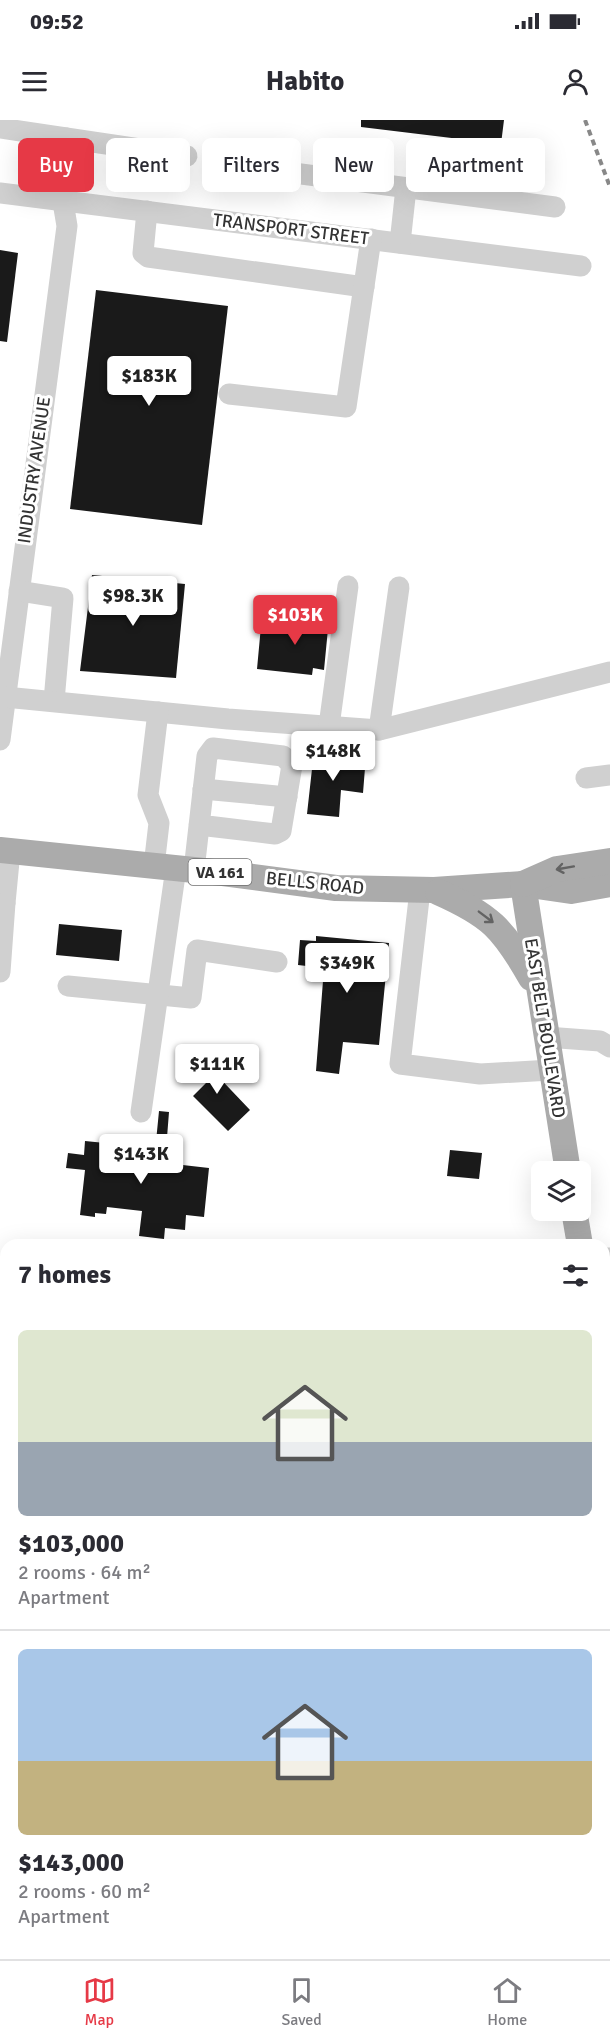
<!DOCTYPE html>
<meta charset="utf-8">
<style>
body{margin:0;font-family:Signika,sans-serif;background:#f2f2f3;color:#2b2b33;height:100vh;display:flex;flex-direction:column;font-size:22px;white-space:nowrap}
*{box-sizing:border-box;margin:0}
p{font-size:20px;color:#7c7c81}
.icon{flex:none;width:33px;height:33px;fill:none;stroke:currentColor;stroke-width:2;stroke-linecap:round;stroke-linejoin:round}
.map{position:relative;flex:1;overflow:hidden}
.side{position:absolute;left:0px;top:1119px;width:610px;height:720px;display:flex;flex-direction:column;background:#fff;border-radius:18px 18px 0 0;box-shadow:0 6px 24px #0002}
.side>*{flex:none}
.top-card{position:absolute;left:18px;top:18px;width:574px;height:54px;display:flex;gap:12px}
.buttons{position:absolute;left:531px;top:1041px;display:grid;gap:12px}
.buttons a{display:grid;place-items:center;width:60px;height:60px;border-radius:9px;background:#fff;box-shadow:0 6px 24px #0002;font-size:30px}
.price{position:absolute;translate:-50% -51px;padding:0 14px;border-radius:6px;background:#fff;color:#222;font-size:20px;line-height:39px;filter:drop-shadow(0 2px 3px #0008)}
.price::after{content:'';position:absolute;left:50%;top:36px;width:18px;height:14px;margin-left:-9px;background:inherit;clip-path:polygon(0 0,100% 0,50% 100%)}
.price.selected{background:#e63946;color:#fff}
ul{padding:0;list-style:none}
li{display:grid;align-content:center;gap:12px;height:318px;padding:0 18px}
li+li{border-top:2px solid #e1e1e2}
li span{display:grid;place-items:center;height:186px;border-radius:9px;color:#555}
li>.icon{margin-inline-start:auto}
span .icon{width:108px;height:108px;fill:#fffc;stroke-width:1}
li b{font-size:26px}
h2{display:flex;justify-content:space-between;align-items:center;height:72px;padding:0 18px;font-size:26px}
.pill{padding:0 21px;border-radius:9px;background:#fff;box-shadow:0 6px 24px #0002;font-size:21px;line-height:54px}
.pill.selected{background:#e63946;color:#fff}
.status{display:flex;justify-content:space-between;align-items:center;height:42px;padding:0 30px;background:#fff;direction:ltr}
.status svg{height:16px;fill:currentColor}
header{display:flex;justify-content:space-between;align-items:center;height:78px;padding:0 18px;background:#fff;font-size:27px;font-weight:800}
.tab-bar{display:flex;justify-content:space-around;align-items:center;height:84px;border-top:2px solid #e1e1e2;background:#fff;font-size:16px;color:#7c7c81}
.tab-bar a{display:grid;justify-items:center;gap:3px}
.tab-bar .selected{color:#e63946}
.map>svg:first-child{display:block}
.building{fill:#1a1a1a}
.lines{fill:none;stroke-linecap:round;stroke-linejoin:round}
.minor{stroke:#d0d0d0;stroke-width:21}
.major{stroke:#ababab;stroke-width:26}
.rail{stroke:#888;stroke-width:4;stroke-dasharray:6 4.5;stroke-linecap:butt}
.oneway{stroke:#636363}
.labels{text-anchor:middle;stroke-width:6;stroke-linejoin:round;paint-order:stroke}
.shield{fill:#fff;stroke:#707070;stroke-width:1.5}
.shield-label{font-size:16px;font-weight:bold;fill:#333}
.street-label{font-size:18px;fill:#333;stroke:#fff}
</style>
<div class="status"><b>09:52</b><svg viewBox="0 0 49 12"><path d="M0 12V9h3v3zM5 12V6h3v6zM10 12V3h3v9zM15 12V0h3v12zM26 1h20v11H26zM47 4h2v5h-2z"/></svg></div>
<header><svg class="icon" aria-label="menu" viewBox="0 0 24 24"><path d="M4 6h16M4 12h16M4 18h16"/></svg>Habito<svg class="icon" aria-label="person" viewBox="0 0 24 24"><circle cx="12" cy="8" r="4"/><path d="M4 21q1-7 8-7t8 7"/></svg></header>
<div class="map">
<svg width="610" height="1839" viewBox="0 0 610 1839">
<rect width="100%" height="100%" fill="#fff"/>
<g class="building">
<polygon points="361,0 504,0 501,24 361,7"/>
<polygon points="0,130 18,133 7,222 0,221"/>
<polygon points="96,170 228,186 202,405 70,389"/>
<polygon points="92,455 185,464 176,558 80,551"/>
<polygon points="314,487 330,488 324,550 313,548 312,555 257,549 261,506 286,508 287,503 312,506"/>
<polygon points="314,631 355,635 365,648 363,673 341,670 339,697 307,694"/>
<polygon points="59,804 122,810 119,841 56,835"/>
<polygon points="316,816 389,823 379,925 343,922 339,954 316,951 324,848 298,845 300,820 316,821"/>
<polygon points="193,930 250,990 228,1011 193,976 206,963 184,939"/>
<polygon points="159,991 169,992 165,1043 209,1048 204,1097 186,1095 185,1110 165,1108 164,1119 139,1116 142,1091 107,1087 106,1094 95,1093 95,1097 80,1095 85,1050 66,1048 68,1033 84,1035 85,1021 125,1025 124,1039 154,1042"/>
<polygon points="450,1030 482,1033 479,1059 447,1056"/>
</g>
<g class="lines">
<g class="minor">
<polyline points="0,8 66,18 60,64 67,106 0,620"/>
<polyline points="66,18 187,36"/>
<polyline points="239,46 555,87"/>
<polyline points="0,73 581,146"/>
<polyline points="147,91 143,133 148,137 364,167"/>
<polyline points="400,123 406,68"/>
<polyline points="229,274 346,287 371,119"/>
<polyline points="19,471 63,478 54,581"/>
<polyline points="5,577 228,599 379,610 610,552"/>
<polyline points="329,606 348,466"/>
<polyline points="379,610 399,467"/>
<polyline points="586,658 610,655"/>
<polyline points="203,669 287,677"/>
<polyline points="154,746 159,703 148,675 158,592"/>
<path d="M194,750C198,712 203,674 207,636L213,628L283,636L292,645L281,711L275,714L199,705"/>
<polyline points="420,770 400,944 480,954 551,950"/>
<polyline points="0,783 5,783 10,731"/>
<polyline points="0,852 5,783"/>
<polyline points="68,866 191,878 197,830 277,842"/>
<polyline points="546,917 600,921 610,927"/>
<polyline points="141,992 176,748"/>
<polyline points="604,1138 610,1138"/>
<polyline points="604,1405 610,1405"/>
<polyline points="604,1547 610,1548"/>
<polyline points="604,1706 610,1707"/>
<polyline points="408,1839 409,1833"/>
<polyline points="571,1839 572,1833"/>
</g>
<g class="major">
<polyline points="0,730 223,753 336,768 434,770 523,764 571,771 610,764"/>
<polyline points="523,764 568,1052"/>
<polyline points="523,764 557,749 610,741"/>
<path d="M438,772C490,795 503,808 531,858"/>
<polyline points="574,1090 580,1125"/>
<polyline points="604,1277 610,1310"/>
</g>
<polyline class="rail" points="585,0 610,67"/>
</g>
<defs><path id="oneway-shaft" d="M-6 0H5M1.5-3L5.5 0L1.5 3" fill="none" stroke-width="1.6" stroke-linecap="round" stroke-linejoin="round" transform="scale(1.5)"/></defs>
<g class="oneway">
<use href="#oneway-shaft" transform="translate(565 748) rotate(170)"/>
<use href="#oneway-shaft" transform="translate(486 797) rotate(37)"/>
</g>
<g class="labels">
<rect class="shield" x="188.5" y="739" width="63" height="26" rx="4.5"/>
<g class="shield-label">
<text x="220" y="758">VA 161</text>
</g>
<g class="street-label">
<text transform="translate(291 109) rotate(7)" y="6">TRANSPORT STREET</text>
<text transform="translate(34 350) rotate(-82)" y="6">INDUSTRY AVENUE</text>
<text transform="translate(315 763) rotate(6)" y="6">BELLS ROAD</text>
<text transform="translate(545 908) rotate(81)" y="6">EAST BELT BOULEVARD</text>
</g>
</g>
</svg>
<div class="buttons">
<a><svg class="icon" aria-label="layers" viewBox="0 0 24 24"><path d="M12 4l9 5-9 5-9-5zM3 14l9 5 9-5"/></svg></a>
</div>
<b class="price" style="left:149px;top:287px">$183K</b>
<b class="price" style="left:133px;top:507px">$98.3K</b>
<b class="price selected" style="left:295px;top:526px">$103K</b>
<b class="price" style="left:333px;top:662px">$148K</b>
<b class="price" style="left:347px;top:874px">$349K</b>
<b class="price" style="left:217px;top:975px">$111K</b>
<b class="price" style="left:141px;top:1065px">$143K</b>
<div class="top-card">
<a class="pill selected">Buy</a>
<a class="pill">Rent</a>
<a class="pill">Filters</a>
<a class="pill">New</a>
<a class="pill">Apartment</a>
</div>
<section class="side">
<h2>7 homes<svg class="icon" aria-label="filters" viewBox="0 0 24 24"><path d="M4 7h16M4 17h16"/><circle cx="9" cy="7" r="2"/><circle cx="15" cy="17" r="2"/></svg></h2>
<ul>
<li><span style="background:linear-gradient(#dfe7d0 60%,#9aa5b1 0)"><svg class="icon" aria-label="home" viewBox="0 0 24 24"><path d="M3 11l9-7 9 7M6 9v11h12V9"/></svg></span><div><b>$103,000</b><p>2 rooms · 64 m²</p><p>Apartment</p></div></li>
<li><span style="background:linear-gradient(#a9c7e8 60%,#c2b280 0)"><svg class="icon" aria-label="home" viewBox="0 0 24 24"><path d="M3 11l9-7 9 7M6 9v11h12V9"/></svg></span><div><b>$143,000</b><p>2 rooms · 60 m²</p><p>Apartment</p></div></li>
</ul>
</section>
</div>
<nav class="tab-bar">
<a class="selected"><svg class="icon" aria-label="map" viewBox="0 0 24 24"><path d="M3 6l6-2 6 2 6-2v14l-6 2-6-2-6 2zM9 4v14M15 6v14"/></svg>Map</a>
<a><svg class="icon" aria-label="saved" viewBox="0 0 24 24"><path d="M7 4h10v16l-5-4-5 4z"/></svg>Saved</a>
<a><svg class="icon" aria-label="home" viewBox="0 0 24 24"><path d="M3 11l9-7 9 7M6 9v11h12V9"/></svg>Home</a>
</nav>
